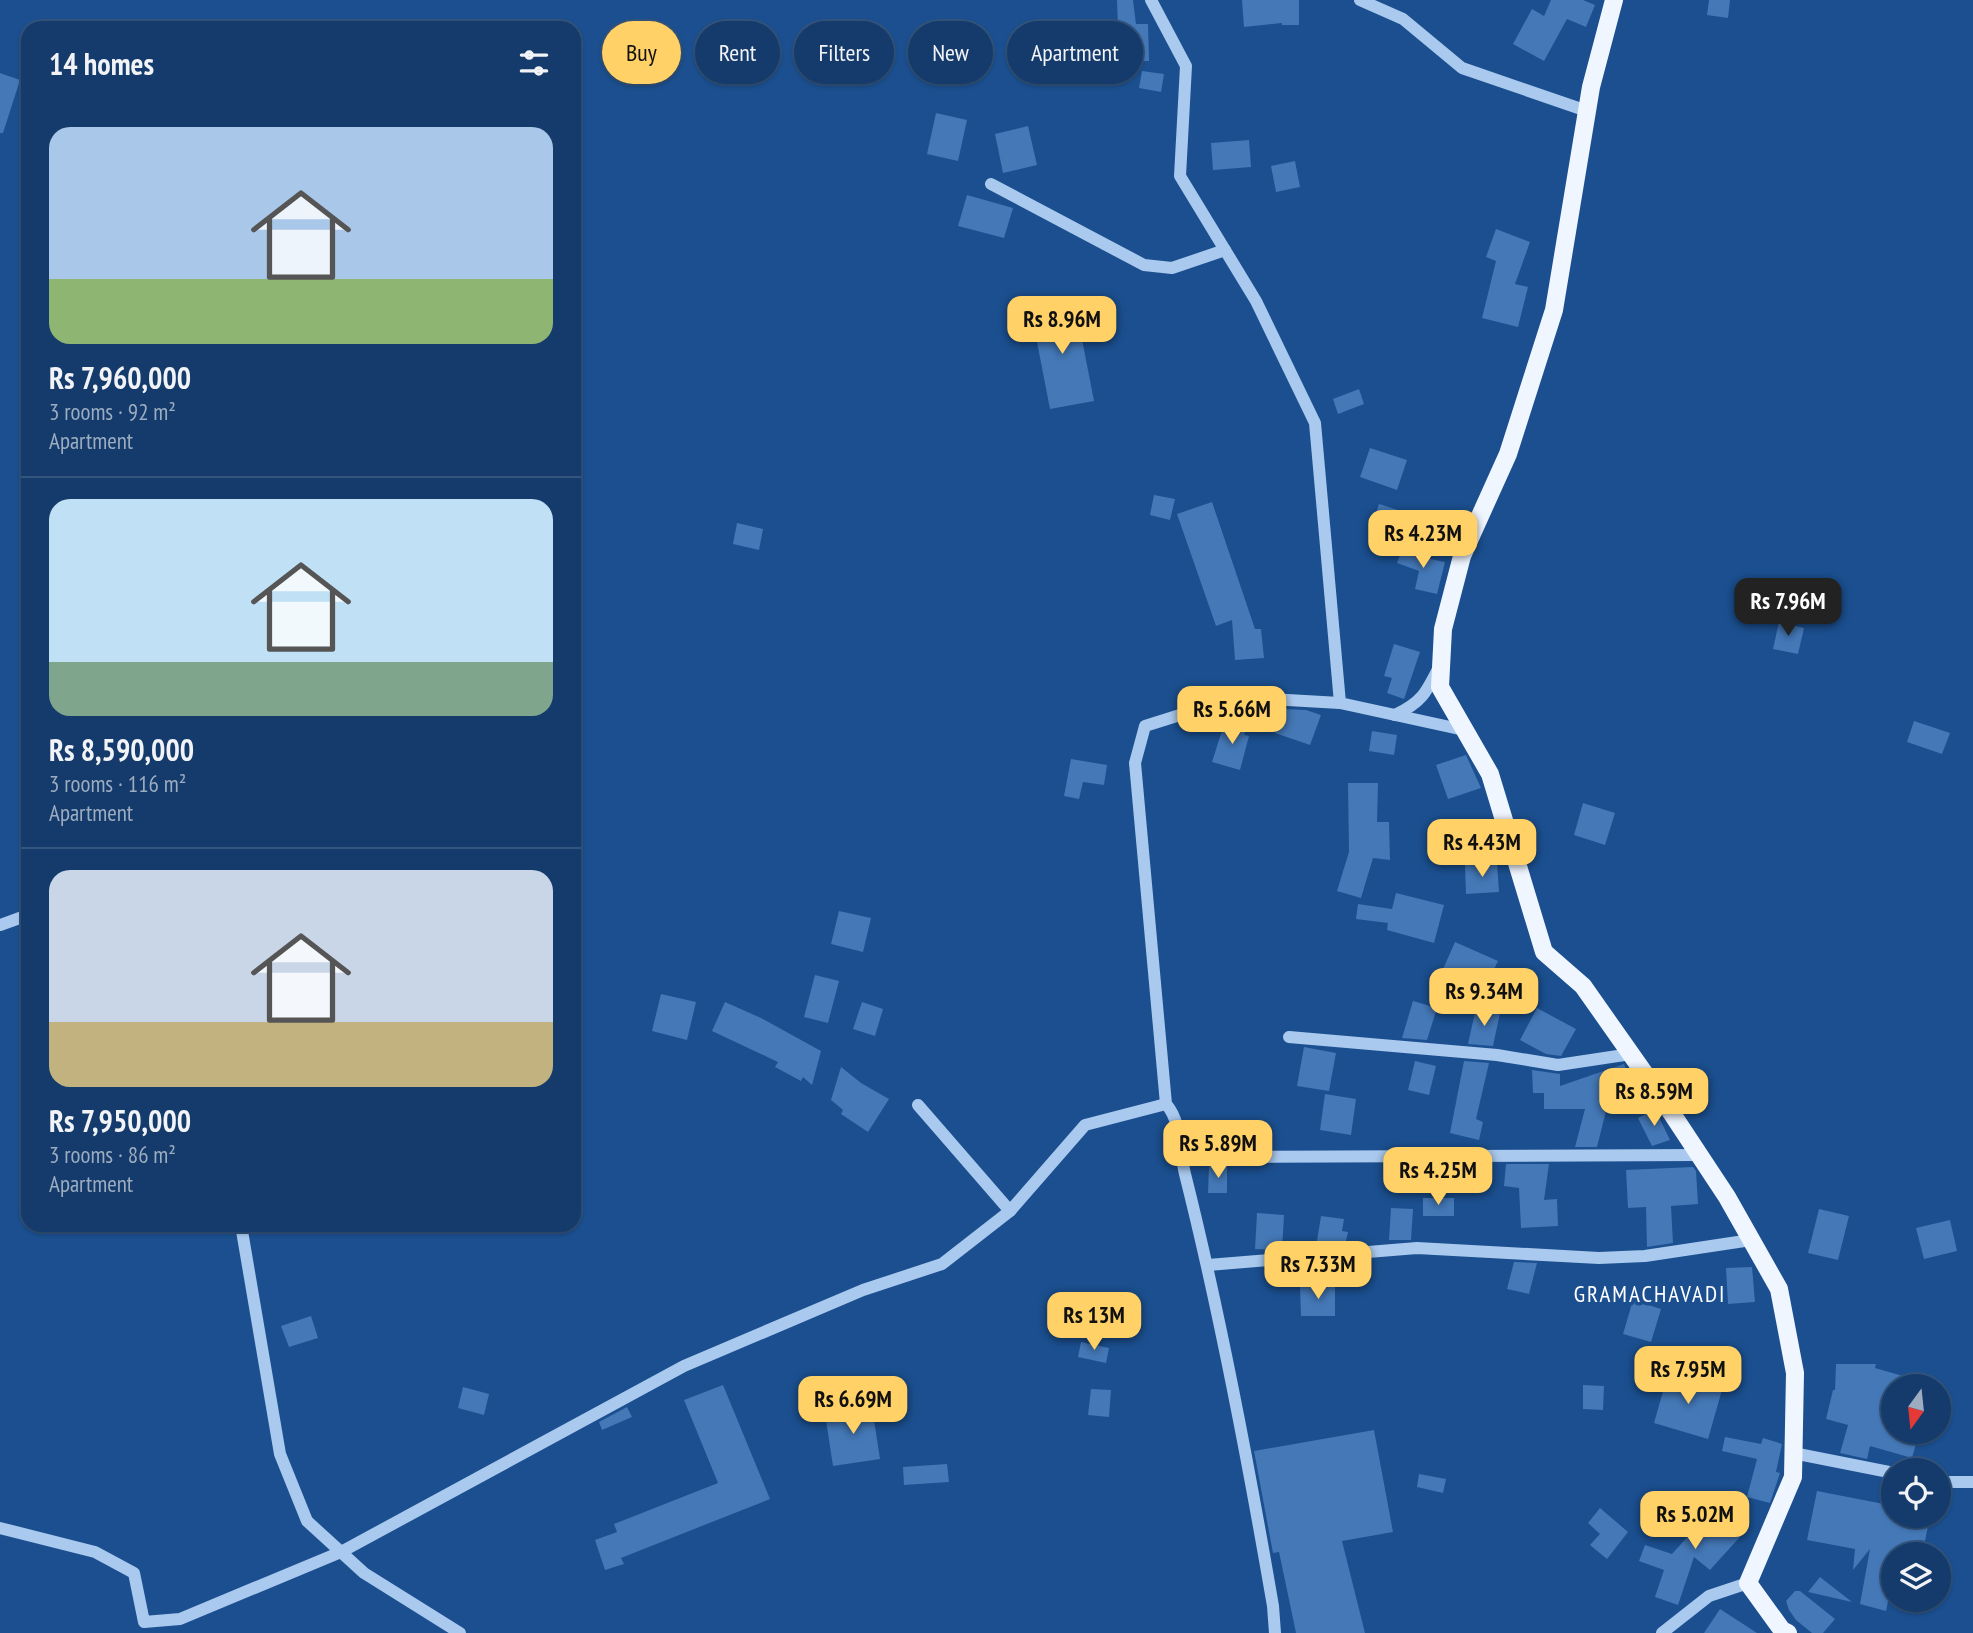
<!DOCTYPE html>
<meta charset="utf-8">
<style>
body{margin:0;font-family:"PT Sans Narrow",sans-serif;background:#1d4271;color:#f1f3f6;height:100vh;display:flex;flex-direction:column;font-size:26px;white-space:nowrap}
*{box-sizing:border-box;margin:0}
p{font-size:23px;color:#9dadc1}
.icon{flex:none;width:38px;height:38px;fill:none;stroke:currentColor;stroke-width:2;stroke-linecap:round;stroke-linejoin:round}
.map{position:relative;flex:1;overflow:hidden}
.sheet{position:absolute;left:21px;top:21px;width:560px;height:1211px;display:flex;flex-direction:column;background:#143b6b;border-radius:21px;box-shadow:0 2px 5px #0004,0 0 0 2px #33557e}
.sheet>*{flex:none}
.top-card{position:absolute;left:602px;top:21px;width:665px;height:63px;display:flex;gap:14px}
.needle{width:46px;rotate:195deg}
.fabs{position:absolute;left:1881px;top:1374px;display:grid;gap:14px}
.fabs a{display:grid;place-items:center;width:70px;height:70px;border-radius:50%;background:#143b6b;box-shadow:0 2px 5px #0004,0 0 0 2px #33557e;font-size:35px}
.price{position:absolute;translate:-50% -60px;padding:0 16px;border-radius:14px;background:#ffd166;color:#111;font-size:23px;line-height:46px;filter:drop-shadow(0 2px 4px #0008)}
.price::after{content:'';position:absolute;left:50%;top:42px;width:21px;height:16px;margin-left:-10px;background:inherit;clip-path:polygon(0 0,100% 0,50% 100%)}
.price.active{background:#222;color:#fff}
ul{padding:0;list-style:none}
li{display:grid;align-content:center;gap:14px;height:371px;padding:0 28px}
li+li{border-top:2px solid #33557e}
li span{display:grid;place-items:center;height:217px;border-radius:21px;color:#555}
li>.icon{margin-inline-start:auto}
span .icon{width:126px;height:126px;fill:#fffc;stroke-width:1}
li b{font-size:30px}
h2{display:flex;justify-content:space-between;align-items:center;height:84px;padding:0 28px;font-size:30px}
.tag{padding:0 24px;border-radius:32px;background:#143b6b;box-shadow:0 2px 5px #0004,0 0 0 2px #33557e;font-size:24px;line-height:63px}
.tag.active{background:#ffd166;color:#111}
.map>svg:first-child{display:block}
.building{fill:#4478b7}
.lines{fill:none;stroke-linecap:round;stroke-linejoin:round}
.minor{stroke:#a9c9ee;stroke-width:12}
.major{stroke:#f0f6ff;stroke-width:18}
.labels{text-anchor:middle;stroke-width:7;stroke-linejoin:round;paint-order:stroke}
.quarter-label{font-size:23px;letter-spacing:2px;fill:#fff;stroke:#1b4f8f}
</style>
<div class="map">
<svg width="1973" height="1633" viewBox="0 0 1973 1633">
<rect width="100%" height="100%" fill="#1b4f8f"/>
<g class="building">
<polygon points="1117,0 1133,0 1136,24 1148,24 1149,61 1119,62"/>
<polygon points="1242,0 1299,0 1299,25 1282,25 1282,23 1244,27"/>
<polygon points="1551,0 1583,0 1595,5 1586,27 1567,19 1544,61 1513,44 1532,9 1544,16"/>
<polygon points="1709,0 1730,0 1728,18 1707,15"/>
<polygon points="1142,71 1164,74 1161,92 1139,88"/>
<polygon points="0,73 20,80 3,133 0,133"/>
<polygon points="936,113 967,120 958,161 927,154"/>
<polygon points="1028,126 1037,165 1003,173 995,134"/>
<polygon points="1249,140 1251,167 1213,170 1211,143"/>
<polygon points="1295,161 1300,187 1276,192 1271,166"/>
<polygon points="967,195 1013,208 1004,238 958,226"/>
<polygon points="1496,229 1530,242 1515,284 1528,287 1518,327 1482,318 1496,261 1486,257"/>
<polygon points="1075,303 1094,401 1050,409 1031,311"/>
<polygon points="1359,389 1364,404 1338,414 1333,399"/>
<polygon points="1370,448 1407,460 1397,490 1360,477"/>
<polygon points="1154,495 1175,499 1170,520 1150,515"/>
<polygon points="1212,502 1255,629 1261,629 1264,658 1235,660 1232,620 1216,626 1177,514"/>
<polygon points="1379,504 1398,510 1391,535 1371,529"/>
<polygon points="737,523 763,529 759,550 733,544"/>
<polygon points="1403,547 1423,553 1421,557 1445,562 1437,594 1415,589 1419,571 1397,563"/>
<polygon points="1779,622 1804,628 1798,654 1773,649"/>
<polygon points="1394,644 1420,652 1404,699 1387,693 1392,678 1384,676"/>
<polygon points="1284,709 1306,710 1321,715 1310,745 1275,733"/>
<polygon points="1225,721 1247,726 1244,735 1249,736 1240,770 1212,762"/>
<polygon points="1914,721 1950,733 1942,754 1907,742"/>
<polygon points="1372,731 1397,735 1394,755 1369,751"/>
<polygon points="1466,755 1481,788 1448,799 1436,765"/>
<polygon points="1071,759 1107,765 1104,785 1083,782 1079,799 1064,796"/>
<polygon points="1348,783 1378,783 1377,822 1389,822 1390,860 1373,858 1361,898 1337,891 1349,852"/>
<polygon points="1583,803 1615,813 1605,845 1574,835"/>
<polygon points="1497,863 1499,892 1466,894 1465,865"/>
<polygon points="1396,893 1444,905 1434,943 1387,930 1388,923 1356,919 1358,904 1392,909"/>
<polygon points="839,911 871,918 863,952 831,944"/>
<polygon points="1455,942 1498,961 1482,995 1468,989 1469,984 1451,981 1440,976"/>
<polygon points="815,975 839,981 828,1023 804,1017"/>
<polygon points="661,994 696,1002 687,1040 652,1031"/>
<polygon points="1413,1001 1437,1008 1427,1040 1402,1038"/>
<polygon points="725,1002 761,1018 821,1051 812,1085 803,1077 801,1081 775,1067 778,1062 712,1031"/>
<polygon points="862,1002 883,1009 875,1036 853,1029"/>
<polygon points="1476,1008 1500,1013 1493,1046 1468,1044"/>
<polygon points="1537,1008 1576,1029 1561,1056 1546,1054 1520,1040"/>
<polygon points="1304,1047 1336,1053 1329,1091 1297,1086"/>
<polygon points="1415,1061 1436,1066 1429,1095 1408,1090"/>
<polygon points="1464,1061 1489,1063 1476,1119 1483,1122 1479,1140 1450,1133"/>
<polygon points="1624,1064 1638,1100 1606,1111 1597,1147 1575,1147 1585,1109 1544,1109 1544,1093 1533,1093 1532,1070 1560,1074 1560,1086"/>
<polygon points="841,1067 861,1083 889,1099 868,1132 841,1114 843,1110 831,1100"/>
<polygon points="1325,1094 1356,1099 1351,1135 1320,1130"/>
<polygon points="1655,1109 1670,1140 1652,1146 1638,1118"/>
<polygon points="1506,1164 1549,1164 1544,1200 1557,1199 1558,1226 1521,1228 1519,1188 1504,1186"/>
<polygon points="1209,1166 1227,1166 1227,1193 1208,1193"/>
<polygon points="1693,1167 1696,1171 1698,1204 1671,1206 1673,1243 1647,1247 1646,1207 1628,1208 1626,1170"/>
<rect x="1423" y="1198" width="31" height="18"/>
<polygon points="1391,1208 1413,1209 1411,1240 1389,1240"/>
<polygon points="1819,1209 1849,1216 1838,1260 1808,1253"/>
<polygon points="1257,1213 1284,1215 1282,1250 1255,1249"/>
<polygon points="1321,1216 1344,1219 1342,1231 1348,1232 1345,1245 1316,1247"/>
<polygon points="1950,1220 1957,1251 1924,1259 1916,1228"/>
<polygon points="1514,1262 1537,1263 1529,1294 1507,1289"/>
<polygon points="1752,1267 1755,1302 1728,1304 1726,1268"/>
<polygon points="1300,1287 1335,1287 1335,1316 1301,1316"/>
<polygon points="1633,1300 1661,1309 1651,1342 1623,1334"/>
<polygon points="311,1316 318,1338 289,1347 281,1326"/>
<polygon points="1081,1342 1109,1348 1106,1363 1078,1357"/>
<polygon points="1836,1364 1876,1364 1875,1368 1924,1382 1923,1386 1894,1386 1894,1433 1917,1440 1912,1458 1870,1446 1867,1459 1840,1453 1848,1425 1826,1419 1833,1390 1835,1390"/>
<polygon points="1668,1374 1722,1390 1708,1439 1654,1423"/>
<polygon points="723,1385 770,1499 621,1558 624,1564 605,1570 595,1540 617,1532 614,1524 718,1483 684,1400"/>
<polygon points="1583,1385 1604,1386 1603,1410 1583,1409"/>
<polygon points="463,1387 489,1394 484,1415 458,1408"/>
<polygon points="1091,1389 1111,1390 1109,1417 1088,1415"/>
<polygon points="627,1407 632,1417 602,1430 599,1422"/>
<polygon points="872,1407 880,1459 833,1466 825,1414"/>
<polygon points="1374,1430 1393,1532 1342,1541 1365,1633 1296,1633 1279,1552 1273,1553 1254,1451"/>
<polygon points="1725,1437 1761,1444 1763,1438 1782,1444 1776,1472 1780,1473 1770,1503 1747,1497 1757,1459 1722,1451"/>
<polygon points="947,1464 949,1482 904,1485 903,1467"/>
<polygon points="1419,1474 1446,1479 1443,1493 1417,1487"/>
<polygon points="1817,1491 1894,1506 1894,1516 1930,1516 1925,1541 1919,1540 1917,1554 1894,1554 1894,1572 1886,1611 1860,1604 1870,1549 1853,1570 1855,1549 1807,1540"/>
<polygon points="1719,1502 1748,1528 1710,1570 1694,1557 1678,1605 1655,1597 1664,1570 1639,1561 1645,1545 1672,1554"/>
<polygon points="1600,1508 1628,1532 1607,1559 1590,1545 1600,1534 1588,1523"/>
<polygon points="1820,1577 1852,1602 1808,1592"/>
<polygon points="1795,1591 1800,1591 1835,1619 1823,1633 1812,1633 1796,1620 1789,1610 1786,1601"/>
<polygon points="1720,1609 1757,1633 1704,1633"/>
</g>
<g class="lines">
<g class="minor">
<polyline points="1151,0 1186,66 1180,176 1256,301 1315,423 1340,703 1464,730"/>
<polyline points="1360,0 1403,19 1462,68 1587,111"/>
<polyline points="991,184 1144,265 1172,268 1225,250"/>
<path d="M1395,715C1422,702 1426,693 1439,667"/>
<polyline points="0,925 28,915"/>
<polyline points="1289,1037 1497,1055 1558,1065 1631,1054"/>
<polyline points="918,1105 1010,1211"/>
<polyline points="1180,1157 1699,1155"/>
<polyline points="241,1225 280,1454 307,1521 364,1573 460,1633"/>
<polyline points="1208,1265 1417,1248 1599,1258 1645,1256 1751,1240"/>
<polyline points="1793,1453 1894,1473"/>
<polyline points="1939,1482 1973,1482"/>
<polyline points="0,1528 95,1552 134,1573 144,1622 180,1619 341,1552 684,1366 863,1290 942,1264 1010,1211 1085,1125 1166,1104"/>
<path d="M1275,1633L1273,1606C1248,1461 1221,1317 1185,1174C1179,1151 1182,1122 1166,1104L1135,763L1145,726L1237,697L1340,703"/>
<polyline points="1662,1633 1709,1596 1748,1583"/>
</g>
<polyline class="major" points="1614,0 1591,87 1554,310 1508,454 1462,556 1443,629 1440,687 1490,774 1544,952 1583,986 1659,1094 1727,1197 1779,1289 1795,1373 1793,1477 1748,1583 1782,1630 1788,1633"/>
</g>
<g class="labels">
<g class="quarter-label">
<text x="1650" y="1302">GRAMACHAVADI</text>
</g>
</g>
</svg>
<div class="fabs">
<a><svg class="needle" viewBox="-14 -14 28 28"><path d="M0-13l5 13h-10z" fill="#e53935"/><path d="M0 13l5-13h-10z" fill="#9dadc1"/></svg></a>
<a><svg class="icon" aria-label="locate" viewBox="0 0 24 24"><circle cx="12" cy="12" r="6"/><path d="M12 2v4M12 18v4M2 12h4M18 12h4"/></svg></a>
<a><svg class="icon" aria-label="layers" viewBox="0 0 24 24"><path d="M12 4l9 5-9 5-9-5zM3 14l9 5 9-5"/></svg></a>
</div>
<b class="price" style="left:1062px;top:356px">Rs 8.96M</b>
<b class="price" style="left:1423px;top:570px">Rs 4.23M</b>
<b class="price active" style="left:1788px;top:638px">Rs 7.96M</b>
<b class="price" style="left:1232px;top:746px">Rs 5.66M</b>
<b class="price" style="left:1482px;top:879px">Rs 4.43M</b>
<b class="price" style="left:1484px;top:1028px">Rs 9.34M</b>
<b class="price" style="left:1654px;top:1128px">Rs 8.59M</b>
<b class="price" style="left:1218px;top:1180px">Rs 5.89M</b>
<b class="price" style="left:1438px;top:1207px">Rs 4.25M</b>
<b class="price" style="left:1318px;top:1301px">Rs 7.33M</b>
<b class="price" style="left:1094px;top:1352px">Rs 13M</b>
<b class="price" style="left:1688px;top:1406px">Rs 7.95M</b>
<b class="price" style="left:853px;top:1436px">Rs 6.69M</b>
<b class="price" style="left:1695px;top:1551px">Rs 5.02M</b>
<div class="top-card">
<a class="tag active">Buy</a>
<a class="tag">Rent</a>
<a class="tag">Filters</a>
<a class="tag">New</a>
<a class="tag">Apartment</a>
</div>
<section class="sheet">
<h2>14 homes<svg class="icon" aria-label="filters" viewBox="0 0 24 24"><path d="M4 7h16M4 17h16"/><circle cx="9" cy="7" r="2"/><circle cx="15" cy="17" r="2"/></svg></h2>
<ul>
<li><span style="background:linear-gradient(#a9c7e8 70%,#8fb573 0)"><svg class="icon" aria-label="home" viewBox="0 0 24 24"><path d="M3 11l9-7 9 7M6 9v11h12V9"/></svg></span><div><b>Rs 7,960,000</b><p>3 rooms · 92 m²</p><p>Apartment</p></div></li>
<li><span style="background:linear-gradient(#bfe0f5 75%,#7fa58c 0)"><svg class="icon" aria-label="home" viewBox="0 0 24 24"><path d="M3 11l9-7 9 7M6 9v11h12V9"/></svg></span><div><b>Rs 8,590,000</b><p>3 rooms · 116 m²</p><p>Apartment</p></div></li>
<li><span style="background:linear-gradient(#c9d6e8 70%,#c2b280 0)"><svg class="icon" aria-label="home" viewBox="0 0 24 24"><path d="M3 11l9-7 9 7M6 9v11h12V9"/></svg></span><div><b>Rs 7,950,000</b><p>3 rooms · 86 m²</p><p>Apartment</p></div></li>
</ul>
</section>
</div>
